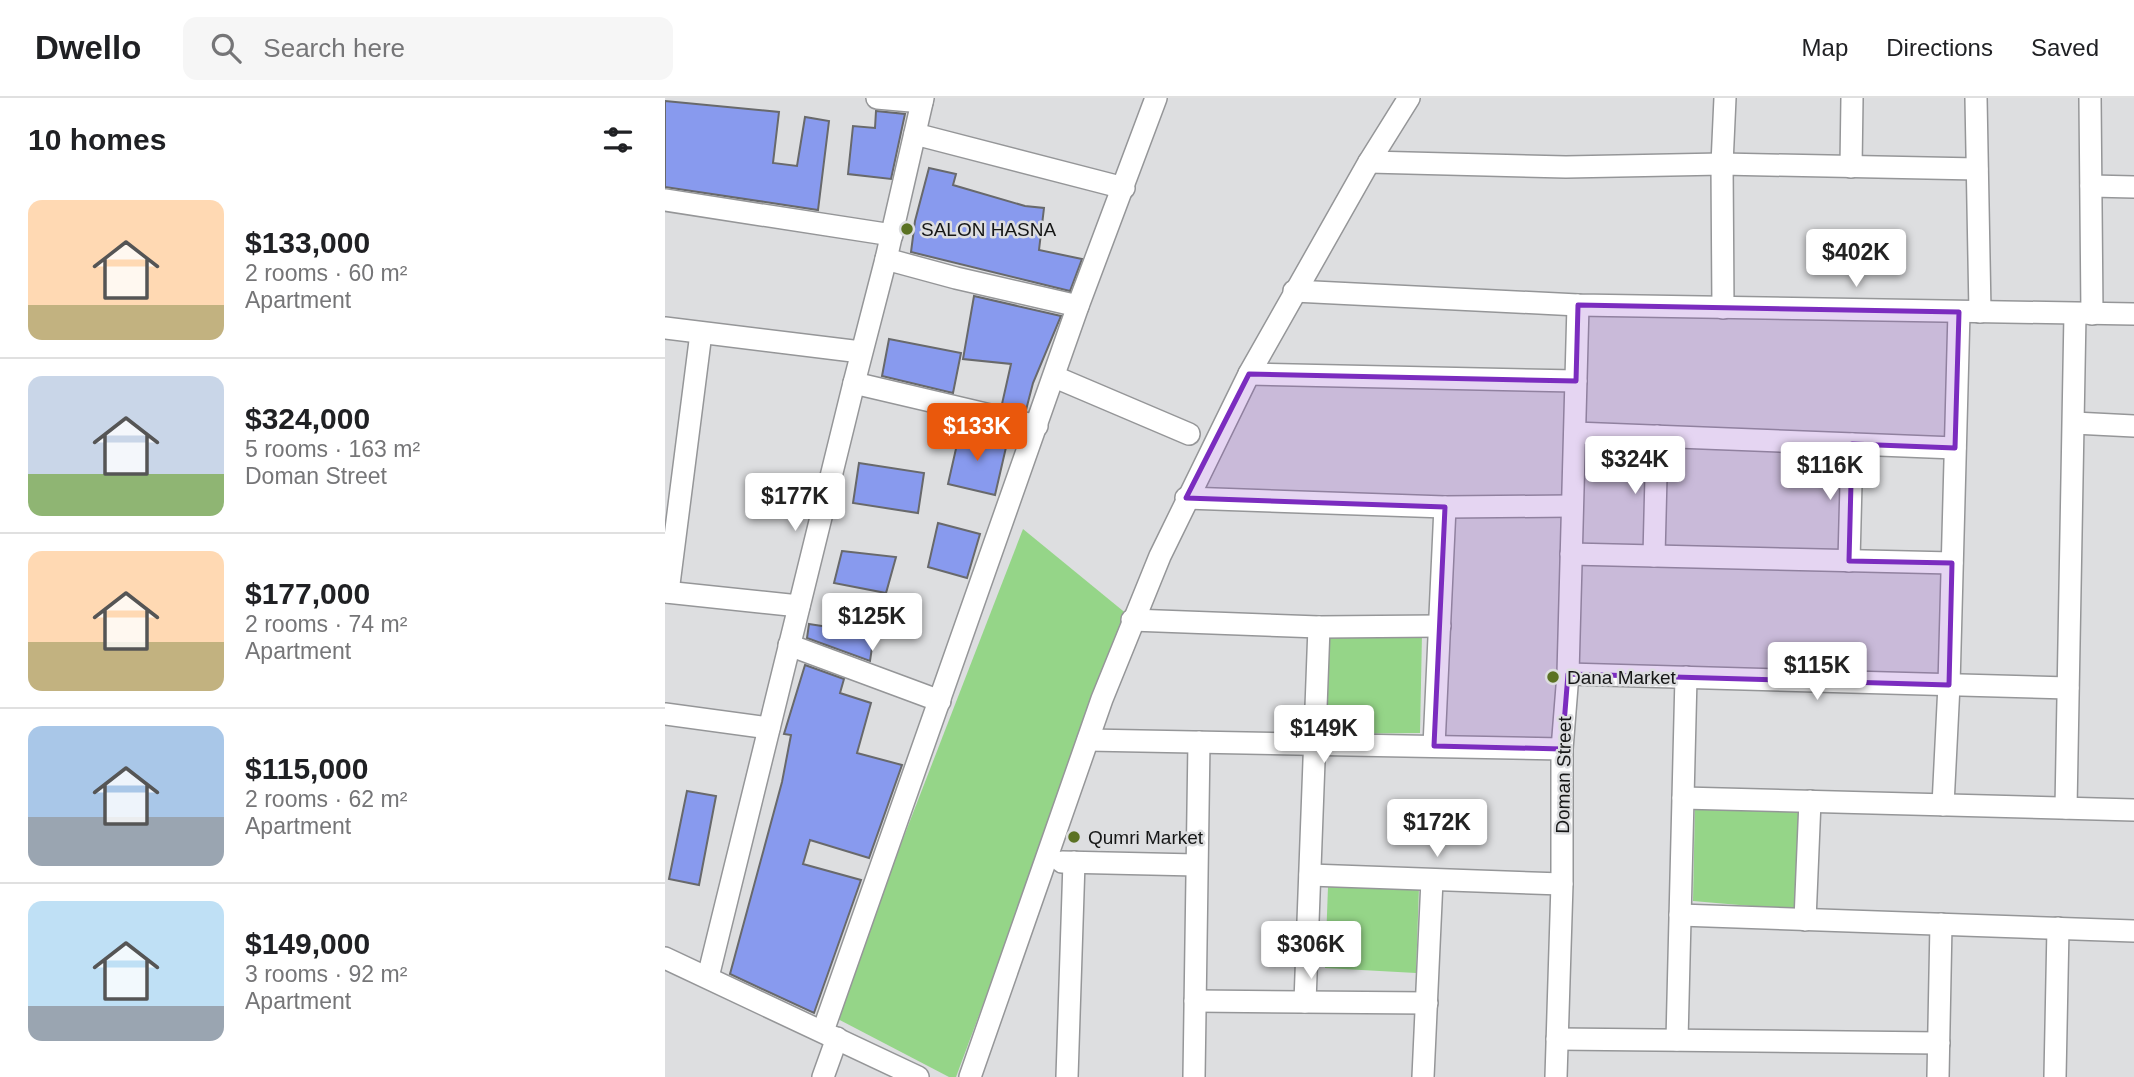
<!DOCTYPE html>
<meta charset="utf-8">
<style>
body{margin:0;font-family:Helvetica,sans-serif;background:#f6f6f6;color:#202124;height:100vh;display:flex;flex-direction:column;font-size:26px;white-space:nowrap}
*{box-sizing:border-box;margin:0}
p{font-size:23px;color:#757577}
.icon{flex:none;width:38px;height:38px;fill:none;stroke:currentColor;stroke-width:2;stroke-linecap:round;stroke-linejoin:round}
.map{position:relative;flex:1;overflow:hidden}
.details{display:flex;flex-direction:column;background:#fff;width:665px}
.details>*{flex:none}
.price{position:absolute;translate:-50% -60px;padding:0 16px;border-radius:7px;background:#fff;color:#222;font-size:23px;line-height:46px;filter:drop-shadow(0 2px 4px #0008)}
.price::after{content:'';position:absolute;left:50%;top:42px;width:21px;height:16px;margin-left:-10px;background:inherit;clip-path:polygon(0 0,100% 0,50% 100%)}
.price.on{background:#ea580c;color:#fff}
ul{padding:0;list-style:none}
li{display:flex;align-items:center;gap:21px;height:175px;padding:0 28px}
li+li{border-top:2px solid #e0e0e0}
li span{display:grid;place-items:center;flex:none;width:196px;height:140px;border-radius:14px;color:#555}
li>.icon{margin-inline-start:auto}
span .icon{width:84px;height:84px;fill:#fffc;stroke-width:1}
li b{font-size:30px}
h2{display:flex;justify-content:space-between;align-items:center;height:84px;padding:0 28px;font-size:30px}
header{display:flex;align-items:center;gap:42px;box-sizing:border-box;height:98px;padding:0 35px;background:#fff;border-bottom:2px solid #e0e0e0}
header strong{font-size:33px}
nav{display:flex;gap:38px;margin-inline-start:auto;font-size:24px}
.search{width:490px;height:63px;background:#f6f6f6;display:flex;align-items:center;gap:18px;box-sizing:border-box;padding:0 24px;border-radius:14px;color:#757577;font-size:26px}
main{display:flex;flex:1;min-height:0}
.map>svg:first-child{display:block}
.green{fill:#95d588}
.building{fill:#889aee;stroke:#68696b;stroke-width:2}
.lines{fill:none;stroke-linecap:round;stroke-linejoin:round}
.minor-casing{stroke:#959698;stroke-width:24}
.minor{stroke:#fff;stroke-width:21}
.marked{fill:#7b2cbf;fill-opacity:0.2;stroke:#7b2cbf;stroke-width:5;stroke-linejoin:round}
.poi-dot{fill:#5b7223;stroke:#dddee0;stroke-width:2.5}
.labels{text-anchor:middle;stroke-width:5;stroke-linejoin:round;paint-order:stroke}
.poi-label{font-size:19px;fill:#151616;stroke:#dddee0;text-anchor:start}
.street-label{font-size:19px;fill:#151616;stroke:#dddee0}
</style>
<header>
<strong>Dwello</strong>
<div class="search"><svg class="icon" aria-label="search" viewBox="0 0 24 24"><circle cx="10" cy="10" r="6"/><path d="M15 15l6 6"/></svg>Search here</div>
<nav><a>Map</a><a>Directions</a><a>Saved</a></nav>
</header>
<main>
<section class="details">
<h2>10 homes<svg class="icon" aria-label="filters" viewBox="0 0 24 24"><path d="M4 7h16M4 17h16"/><circle cx="9" cy="7" r="2"/><circle cx="15" cy="17" r="2"/></svg></h2>
<ul>
<li><span style="background:linear-gradient(#ffd9b3 75%,#c2b280 0)"><svg class="icon" aria-label="home" viewBox="0 0 24 24"><path d="M3 11l9-7 9 7M6 9v11h12V9"/></svg></span><div><b>$133,000</b><p>2 rooms · 60 m²</p><p>Apartment</p></div></li>
<li><span style="background:linear-gradient(#c9d6e8 70%,#8fb573 0)"><svg class="icon" aria-label="home" viewBox="0 0 24 24"><path d="M3 11l9-7 9 7M6 9v11h12V9"/></svg></span><div><b>$324,000</b><p>5 rooms · 163 m²</p><p>Doman Street</p></div></li>
<li><span style="background:linear-gradient(#ffd9b3 65%,#c2b280 0)"><svg class="icon" aria-label="home" viewBox="0 0 24 24"><path d="M3 11l9-7 9 7M6 9v11h12V9"/></svg></span><div><b>$177,000</b><p>2 rooms · 74 m²</p><p>Apartment</p></div></li>
<li><span style="background:linear-gradient(#a9c7e8 65%,#9aa5b1 0)"><svg class="icon" aria-label="home" viewBox="0 0 24 24"><path d="M3 11l9-7 9 7M6 9v11h12V9"/></svg></span><div><b>$115,000</b><p>2 rooms · 62 m²</p><p>Apartment</p></div></li>
<li><span style="background:linear-gradient(#bfe0f5 75%,#9aa5b1 0)"><svg class="icon" aria-label="home" viewBox="0 0 24 24"><path d="M3 11l9-7 9 7M6 9v11h12V9"/></svg></span><div><b>$149,000</b><p>3 rooms · 92 m²</p><p>Apartment</p></div></li>
</ul>
</section>
<div class="map">
<svg width="1469" height="979" viewBox="0 0 1469 979">
<rect width="100%" height="100%" fill="#dddee0"/>
<g class="green">
<polygon points="358,431 463,517 291,979 284,979 169,919"/>
<polygon points="664,536 757,536 755,635 662,636"/>
<polygon points="1030,705 1137,710 1133,812 1028,803"/>
<polygon points="663,789 754,789 751,875 660,870"/>
</g>
<g class="building">
<polygon points="0,3 114,14 108,65 132,68 140,19 164,23 153,112 0,89"/>
<polygon points="211,13 240,16 226,81 183,76 188,28 210,30"/>
<polygon points="264,70 291,76 288,87 360,108 379,110 374,152 417,161 405,193 246,154 250,123"/>
<polygon points="309,198 396,218 368,285 361,312 337,306 346,266 298,261"/>
<polygon points="224,241 296,255 288,295 217,278"/>
<polygon points="295,333 342,345 330,397 283,386"/>
<polygon points="194,365 259,375 253,415 188,405"/>
<polygon points="273,425 315,436 302,480 263,469"/>
<polygon points="177,453 231,459 221,495 169,485"/>
<polygon points="144,526 209,536 205,563 142,540"/>
<polygon points="140,567 179,581 175,595 206,605 192,655 237,667 204,760 145,742 138,766 196,782 149,915 65,876 117,684 126,637 119,636"/>
<polygon points="22,693 51,698 34,787 4,781"/>
</g>
<g class="lines">
<defs>
<g id="minor">
<polyline points="212,0 257,4"/>
<polyline points="1311,0 1315,214"/>
<polyline points="1425,0 1427,216"/>
<polyline points="250,36 459,90"/>
<polyline points="704,64 901,69 1057,66 1312,71"/>
<polyline points="1186,69 1187,0"/>
<polyline points="1426,88 1469,89"/>
<polyline points="0,102 227,137"/>
<polyline points="221,161 291,180 413,208"/>
<polyline points="629,193 913,207 1469,216"/>
<polyline points="1058,210 1057,66 1060,0"/>
<polyline points="0,230 196,254"/>
<polyline points="584,276 911,283"/>
<polyline points="390,279 524,336"/>
<polyline points="189,285 372,328"/>
<polyline points="1409,325 1469,328"/>
<polyline points="910,335 1290,350"/>
<polyline points="521,400 780,409 907,408"/>
<polyline points="906,456 1287,465"/>
<polyline points="989,458 992,338"/>
<polyline points="1184,463 1187,346"/>
<polyline points="0,494 134,508"/>
<polyline points="3,494 36,235"/>
<polyline points="467,522 654,529 775,528"/>
<polyline points="124,547 275,603"/>
<polyline points="903,576 1403,590"/>
<polyline points="0,616 104,630"/>
<polyline points="423,642 897,651"/>
<polyline points="769,648 780,409"/>
<polyline points="1018,700 1469,712"/>
<polyline points="1278,707 1284,587 1294,214"/>
<polyline points="1401,710 1410,216"/>
<polyline points="397,764 531,767"/>
<polyline points="645,777 897,786"/>
<polyline points="1015,817 1469,833"/>
<polyline points="1140,822 1145,703"/>
<polyline points="0,860 253,979"/>
<polyline points="43,879 189,285 221,161 258,0"/>
<polyline points="530,903 762,905"/>
<polyline points="640,904 654,529"/>
<polyline points="158,933 413,208 491,0"/>
<polyline points="892,941 1274,945"/>
<polyline points="1012,942 1021,579"/>
<polyline points="158,979 172,940"/>
<polyline points="305,979 437,601 495,458 584,276 704,64 744,0"/>
<polyline points="402,979 409,764"/>
<polyline points="529,979 534,644"/>
<polyline points="758,979 767,782"/>
<polyline points="891,979 897,786 897,651 903,576 913,207"/>
<polyline points="1273,979 1276,826"/>
<polyline points="1390,979 1393,830"/>
</g>
</defs>
<use href="#minor" class="minor-casing"/>
<use href="#minor" class="minor"/>
</g>
<path class="marked" d="M913,207L1294,214L1290,350L1187,346L1184,463L1287,465L1284,587L903,576L897,651L769,648L780,409L521,400L584,276L911,283Z"/>
<g class="poi-dot">
<circle cx="242" cy="131" r="7"/>
<circle cx="888" cy="579" r="7"/>
<circle cx="409" cy="739" r="7"/>
</g>
<g class="labels">
<g class="poi-label">
<text x="256" y="138">SALON HASNA</text>
<text x="902" y="586">Dana Market</text>
<text x="423" y="746">Qumri Market</text>
</g>
<g class="street-label">
<text transform="translate(898 677) rotate(-89)" y="7">Doman Street</text>
</g>
</g>
</svg>
<b class="price" style="left:1191px;top:191px">$402K</b>
<b class="price on" style="left:312px;top:365px">$133K</b>
<b class="price" style="left:970px;top:398px">$324K</b>
<b class="price" style="left:1165px;top:404px">$116K</b>
<b class="price" style="left:130px;top:435px">$177K</b>
<b class="price" style="left:207px;top:555px">$125K</b>
<b class="price" style="left:1152px;top:604px">$115K</b>
<b class="price" style="left:659px;top:667px">$149K</b>
<b class="price" style="left:772px;top:761px">$172K</b>
<b class="price" style="left:646px;top:883px">$306K</b>
</div>
</main>
